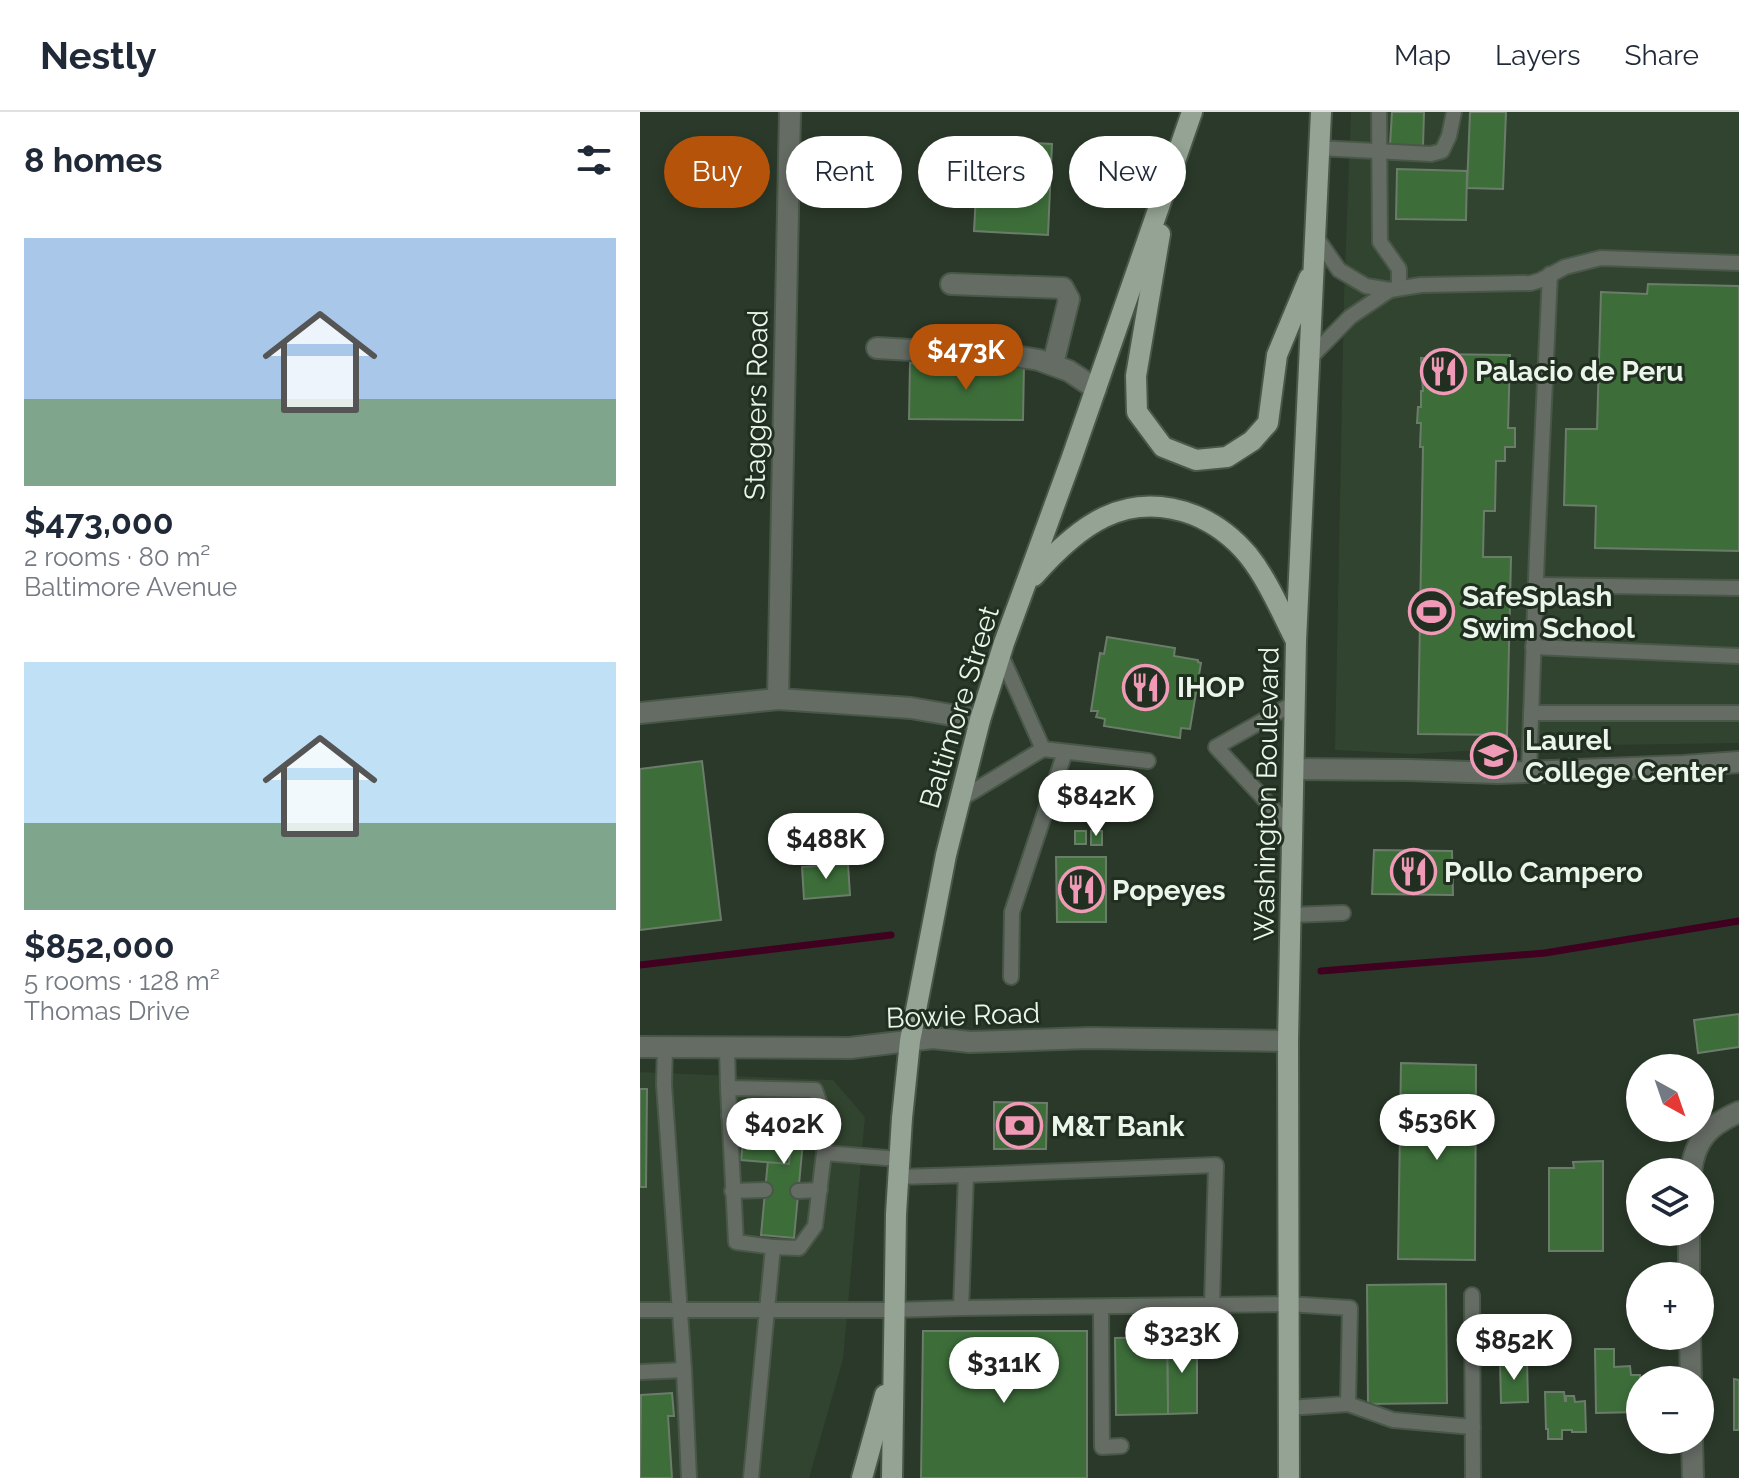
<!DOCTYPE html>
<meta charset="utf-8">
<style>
body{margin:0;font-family:Raleway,sans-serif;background:#f6f6f7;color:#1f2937;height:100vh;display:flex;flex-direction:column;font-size:30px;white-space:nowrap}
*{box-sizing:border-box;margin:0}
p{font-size:26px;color:#747a83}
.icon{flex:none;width:44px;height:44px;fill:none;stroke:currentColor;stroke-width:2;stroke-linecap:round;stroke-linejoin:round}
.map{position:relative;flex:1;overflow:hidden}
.drawer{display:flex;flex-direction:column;background:#fff;width:640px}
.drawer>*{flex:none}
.guide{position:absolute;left:24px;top:24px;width:760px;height:72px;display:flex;gap:16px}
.needle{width:52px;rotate:140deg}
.controls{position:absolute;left:986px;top:942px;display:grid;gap:16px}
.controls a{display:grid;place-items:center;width:88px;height:88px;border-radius:50%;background:#fff;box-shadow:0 4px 12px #0003;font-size:40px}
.price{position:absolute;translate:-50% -68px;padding:0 18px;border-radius:28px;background:#fff;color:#222;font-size:26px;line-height:52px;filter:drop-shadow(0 2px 4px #0008)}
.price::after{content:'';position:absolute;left:50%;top:48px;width:24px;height:18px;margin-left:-12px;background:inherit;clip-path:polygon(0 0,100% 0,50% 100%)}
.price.active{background:#b45309;color:#fff}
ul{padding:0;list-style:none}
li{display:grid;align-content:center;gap:16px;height:424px;padding:0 24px}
li span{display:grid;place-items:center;height:248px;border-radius:0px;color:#555}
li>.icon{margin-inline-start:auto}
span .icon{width:144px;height:144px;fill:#fffc;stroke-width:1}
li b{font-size:34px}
h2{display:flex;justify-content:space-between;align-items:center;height:96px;padding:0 24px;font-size:34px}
.pill{padding:0 28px;border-radius:36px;background:#fff;box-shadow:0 4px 12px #0003;font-size:28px;line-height:72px}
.pill.active{background:#b45309;color:#fff}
header{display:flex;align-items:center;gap:48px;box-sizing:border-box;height:112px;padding:0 40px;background:#fff;border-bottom:2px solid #e0e1e3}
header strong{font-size:38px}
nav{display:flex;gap:44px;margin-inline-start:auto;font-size:28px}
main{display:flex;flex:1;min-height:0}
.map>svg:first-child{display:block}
.built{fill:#31442f}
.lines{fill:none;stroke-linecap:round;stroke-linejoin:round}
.stream{stroke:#3f011f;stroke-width:7}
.building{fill:#3d6e3a;stroke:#6c7c6a;stroke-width:2}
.service-casing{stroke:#495748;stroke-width:18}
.minor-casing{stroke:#495748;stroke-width:24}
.tertiary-casing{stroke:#495748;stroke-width:24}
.primary-casing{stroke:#495748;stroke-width:24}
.service{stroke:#656c64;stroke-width:14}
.minor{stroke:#656c64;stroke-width:20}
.tertiary{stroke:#656c64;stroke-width:20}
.primary{stroke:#94a393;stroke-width:20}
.labels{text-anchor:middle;stroke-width:6;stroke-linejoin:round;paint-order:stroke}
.poi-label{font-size:28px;font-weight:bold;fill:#ecf5eb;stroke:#212f20;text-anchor:start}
.street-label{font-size:28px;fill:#ecf5eb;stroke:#212f20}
</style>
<header>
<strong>Nestly</strong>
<nav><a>Map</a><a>Layers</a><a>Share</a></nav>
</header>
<main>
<section class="drawer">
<h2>8 homes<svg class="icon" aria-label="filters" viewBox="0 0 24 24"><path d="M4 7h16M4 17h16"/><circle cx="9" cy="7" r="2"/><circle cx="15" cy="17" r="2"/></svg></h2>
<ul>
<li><span style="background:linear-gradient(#a9c7e8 65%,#7fa58c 0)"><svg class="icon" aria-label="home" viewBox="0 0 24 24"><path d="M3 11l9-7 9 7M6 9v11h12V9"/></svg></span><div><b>$473,000</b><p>2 rooms · 80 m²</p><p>Baltimore Avenue</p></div></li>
<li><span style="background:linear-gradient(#bfe0f5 65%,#7fa58c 0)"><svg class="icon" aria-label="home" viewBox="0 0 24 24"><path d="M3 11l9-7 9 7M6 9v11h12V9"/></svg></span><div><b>$852,000</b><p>5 rooms · 128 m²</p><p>Thomas Drive</p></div></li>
</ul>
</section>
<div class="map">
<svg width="1099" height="1366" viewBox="0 0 1099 1366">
<rect width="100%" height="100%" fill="#2a3929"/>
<g class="built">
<polygon points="711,0 1099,0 1099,631 906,634 773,642 695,638 704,186"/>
<polygon points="0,960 193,968 225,1005 203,1247 169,1366 0,1366"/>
</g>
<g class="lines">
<g class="stream">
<polyline points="0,853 251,823"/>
<polyline points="681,859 905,841 1099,809"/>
</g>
</g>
<g class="building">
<polygon points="752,0 784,0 783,34 750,33"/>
<polygon points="830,0 866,0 863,77 827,76"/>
<polygon points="339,28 412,32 408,123 334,119"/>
<polygon points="757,57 827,59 826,108 756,107"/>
<polygon points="1008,172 1099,174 1099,439 955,436 956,394 924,393 926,317 957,317 961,180 1007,182"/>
<polygon points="790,242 870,243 868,316 875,316 875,335 865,335 865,349 856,349 855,399 844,399 843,445 871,445 867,623 778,622 783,335 780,335 781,311 777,311 778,295 781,295 781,279 783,279 781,246 790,247"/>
<polygon points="270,251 384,252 383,308 269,307"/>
<polygon points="467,525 535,536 534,544 558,548 558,550 561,551 550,617 541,616 540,626 464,614 465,607 456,605 458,599 451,599 460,541 464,542"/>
<polygon points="62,649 81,808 0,818 0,657"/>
<rect x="435" y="719" width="11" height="13"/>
<rect x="451" y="719" width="11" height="14"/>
<polygon points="734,738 812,739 813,783 732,782"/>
<polygon points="416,745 466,745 466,810 417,810"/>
<polygon points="208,752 210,783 164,787 162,755"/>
<polygon points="1099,902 1099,935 1058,941 1054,908"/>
<polygon points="761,951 836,953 835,1148 758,1147"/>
<polygon points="0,977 7,977 6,1075 0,1075"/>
<polygon points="134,983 167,986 154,1126 121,1123"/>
<polygon points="354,990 407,991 406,1037 354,1037"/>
<polygon points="104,1018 152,1023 149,1052 101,1048"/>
<polygon points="963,1049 963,1139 909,1139 909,1056 934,1056 933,1050"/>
<polygon points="806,1172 807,1291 728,1292 727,1173"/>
<polygon points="283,1219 447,1219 447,1366 281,1366"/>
<polygon points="557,1224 557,1301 528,1302 527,1225"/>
<polygon points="527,1225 528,1302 476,1303 475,1226"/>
<polygon points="955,1237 974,1237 974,1255 990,1254 991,1263 1000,1263 1000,1300 956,1301"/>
<polygon points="887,1248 888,1290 861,1291 860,1249"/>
<polygon points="1094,1267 1099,1268 1099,1318 1094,1318"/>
<polygon points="905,1280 924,1280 925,1289 926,1289 926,1284 934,1284 935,1290 945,1289 946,1320 932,1320 932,1318 922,1318 922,1327 908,1327 908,1317 906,1317"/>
<polygon points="32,1281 34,1304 28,1304 32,1366 0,1366 1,1283"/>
</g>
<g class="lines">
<defs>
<g id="service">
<polyline points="739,0 740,130 759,157 759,175"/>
<polyline points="679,36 791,42 802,39 809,24 814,0"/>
<polyline points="676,125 699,158 726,174 750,178 781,173 891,171 901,168 925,155 961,146 1099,151"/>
<polyline points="671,245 710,205 750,178"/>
<polyline points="896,473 1099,476"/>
<polyline points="893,535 1099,544"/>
<polyline points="361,543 403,637"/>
<polyline points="891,601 1099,601"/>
<polyline points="889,660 897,440 910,162"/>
<polyline points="319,688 403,637 508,649"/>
<polyline points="653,718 576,635 656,590"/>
<polyline points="651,803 703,801"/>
<polyline points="371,865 372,800 425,640"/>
<polyline points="25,935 24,972 44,1258 49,1366"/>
<polyline points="87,935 88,976"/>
<polyline points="89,1004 132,1007"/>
<polyline points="165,1009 186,1009"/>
<polyline points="326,1063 576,1053 572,1193"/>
<polyline points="258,1065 326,1063 321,1196 648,1192 710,1196 708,1292 648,1296"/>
<polyline points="92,1079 125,1078"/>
<polyline points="158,1079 180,1078"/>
<polyline points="133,1135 159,1136 175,1114 184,1041"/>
<polyline points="832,1183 833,1366"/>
<polyline points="461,1195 462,1335 481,1334"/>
<polyline points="0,1198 254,1198 321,1196"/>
<polyline points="0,1260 44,1258"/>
<polyline points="708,1292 753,1308 833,1315"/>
<polyline points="111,1366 133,1135 96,1130 88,976 175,978 186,1009 184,1041 259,1047"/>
</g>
<g id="minor">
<polyline points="311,172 423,176 429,187 413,252"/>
<polyline points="237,236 375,244 399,248 429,259 456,277"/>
<polyline points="138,587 150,0"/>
<polyline points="0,601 138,587 271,596 340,608"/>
<polyline points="654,657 769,658 858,661 1044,654 1099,650"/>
<path d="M1051,1060C1055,1026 1070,1013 1099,1000"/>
<polyline points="1049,1120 1049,1164"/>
<polyline points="1050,1224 1051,1268"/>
<polyline points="1052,1328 1053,1366"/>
</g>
<polyline id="tertiary" points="0,935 210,936 293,926 330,930 450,926 648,929"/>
<g id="primary">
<polyline points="520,122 496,264 497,300 523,335 556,348 587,345 612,329 628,311 637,243 669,166"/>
<path d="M394,464C438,414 485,377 554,403C576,412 593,425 608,443C628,468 641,500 656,529"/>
<polyline points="222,1366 245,1283"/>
<polyline points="252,1366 256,1102 262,1006 270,929 306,743 340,608 364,531 431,348 552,0"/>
<polyline points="649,1366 648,929 656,529 681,0"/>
</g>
</defs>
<use href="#service" class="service-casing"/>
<use href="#minor" class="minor-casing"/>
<use href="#tertiary" class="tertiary-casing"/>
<use href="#primary" class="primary-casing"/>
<use href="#service" class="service"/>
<use href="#minor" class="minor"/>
<use href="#tertiary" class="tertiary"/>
<use href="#primary" class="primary"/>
</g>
<defs>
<symbol id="restaurant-ring" viewBox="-11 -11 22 22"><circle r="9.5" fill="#212f20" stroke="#f09ab7" stroke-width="1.5"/><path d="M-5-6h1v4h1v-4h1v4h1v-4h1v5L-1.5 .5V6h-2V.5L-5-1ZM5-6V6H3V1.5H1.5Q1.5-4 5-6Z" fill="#f09ab7"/></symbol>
<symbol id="stadium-ring" viewBox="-11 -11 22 22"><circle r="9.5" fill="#212f20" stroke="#f09ab7" stroke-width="1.5"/><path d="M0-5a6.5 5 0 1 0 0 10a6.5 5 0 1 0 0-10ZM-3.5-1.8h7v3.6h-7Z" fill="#f09ab7"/></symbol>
<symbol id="school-ring" viewBox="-11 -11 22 22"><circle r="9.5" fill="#212f20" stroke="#f09ab7" stroke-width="1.5"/><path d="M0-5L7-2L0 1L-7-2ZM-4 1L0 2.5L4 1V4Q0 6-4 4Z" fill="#f09ab7"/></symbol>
<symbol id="bank-ring" viewBox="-11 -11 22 22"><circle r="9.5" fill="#212f20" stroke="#f09ab7" stroke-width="1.5"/><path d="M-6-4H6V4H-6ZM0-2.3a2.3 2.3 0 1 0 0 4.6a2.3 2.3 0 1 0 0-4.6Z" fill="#f09ab7"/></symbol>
</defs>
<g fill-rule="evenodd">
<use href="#restaurant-ring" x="778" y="234" width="51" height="51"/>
<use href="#stadium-ring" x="766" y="474" width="51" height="51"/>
<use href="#restaurant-ring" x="480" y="550" width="51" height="51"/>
<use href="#school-ring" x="828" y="618" width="51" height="51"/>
<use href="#restaurant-ring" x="748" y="734" width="51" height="51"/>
<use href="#restaurant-ring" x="416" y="752" width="51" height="51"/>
<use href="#bank-ring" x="354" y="988" width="51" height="51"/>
</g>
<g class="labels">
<g class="poi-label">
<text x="835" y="269">Palacio de Peru</text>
<text x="822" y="494">SafeSplash<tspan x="822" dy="32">Swim School</tspan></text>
<text x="537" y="585">IHOP</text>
<text x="885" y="638">Laurel<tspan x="885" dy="32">College Center</tspan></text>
<text x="804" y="770">Pollo Campero</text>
<text x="472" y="788">Popeyes</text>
<text x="411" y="1024">M&amp;T Bank</text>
</g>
<g class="street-label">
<text transform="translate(116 293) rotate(-89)" y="10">Staggers Road</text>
<text transform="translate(319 595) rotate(-73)" y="10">Baltimore Street</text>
<text transform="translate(626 682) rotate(-89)" y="10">Washington Boulevard</text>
<text transform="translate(323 903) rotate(-2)" y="10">Bowie Road</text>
</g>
</g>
</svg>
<div class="controls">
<a><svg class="needle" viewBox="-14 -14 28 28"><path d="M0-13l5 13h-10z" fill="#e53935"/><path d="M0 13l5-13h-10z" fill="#747a83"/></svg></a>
<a><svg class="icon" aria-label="layers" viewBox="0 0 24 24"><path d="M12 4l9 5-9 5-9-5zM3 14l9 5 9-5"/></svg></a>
<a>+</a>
<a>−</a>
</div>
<b class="price active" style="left:326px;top:280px">$473K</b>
<b class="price" style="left:456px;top:726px">$842K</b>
<b class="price" style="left:186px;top:769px">$488K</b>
<b class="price" style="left:797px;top:1050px">$536K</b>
<b class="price" style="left:144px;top:1054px">$402K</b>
<b class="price" style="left:542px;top:1263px">$323K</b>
<b class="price" style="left:874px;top:1270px">$852K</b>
<b class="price" style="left:364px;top:1293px">$311K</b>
<div class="guide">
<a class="pill active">Buy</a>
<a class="pill">Rent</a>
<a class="pill">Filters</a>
<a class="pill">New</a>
</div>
</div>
</main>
